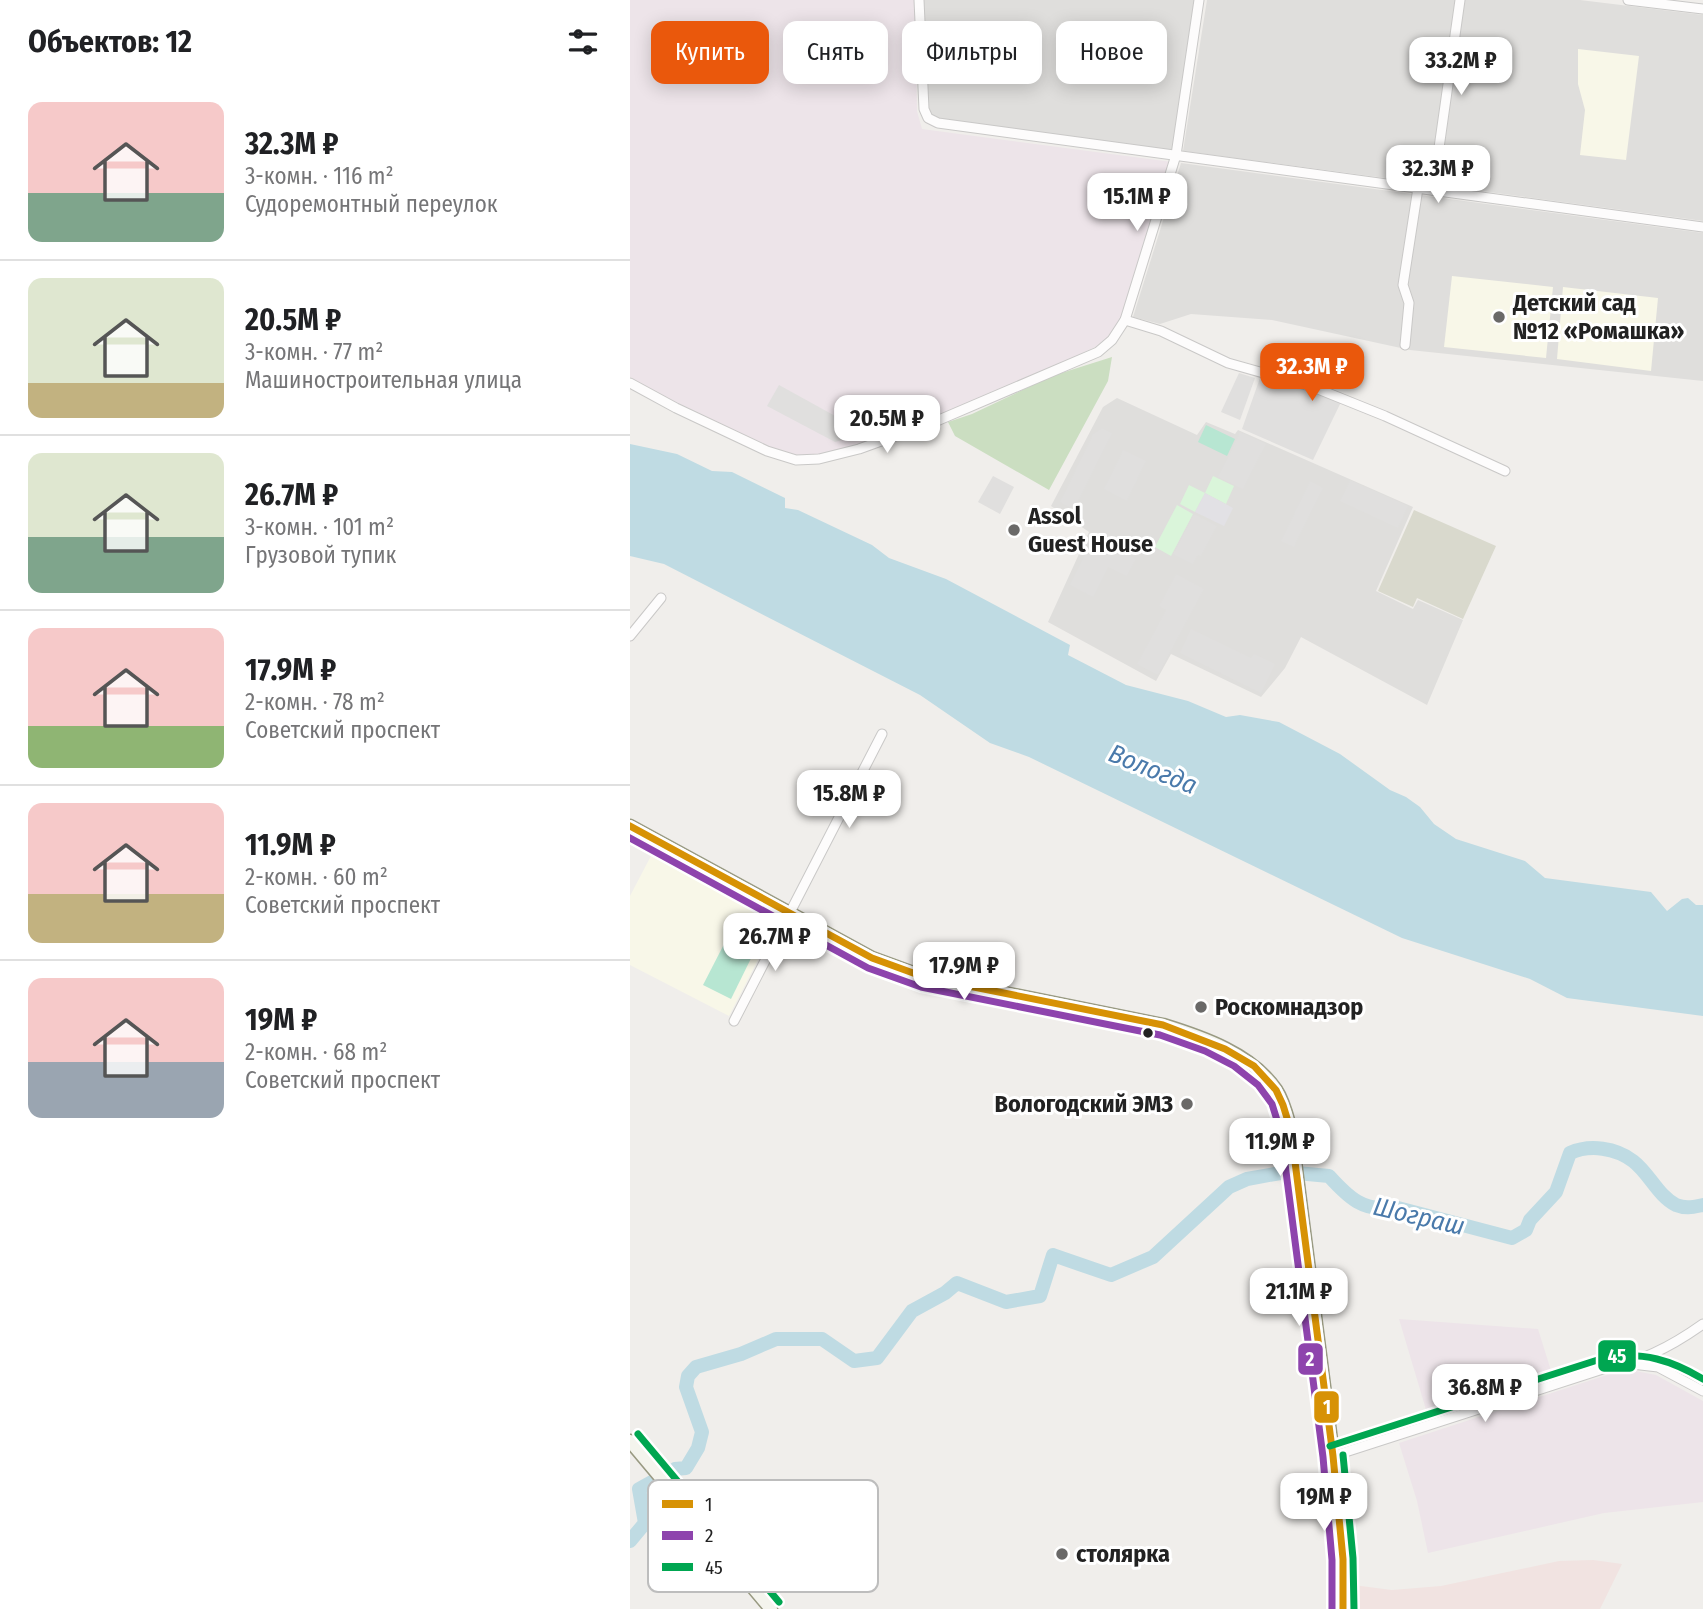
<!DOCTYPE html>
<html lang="ru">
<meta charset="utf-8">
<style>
body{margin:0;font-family:"Fira Sans Condensed",sans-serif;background:#f2f2f2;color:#202124;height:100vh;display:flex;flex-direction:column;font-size:26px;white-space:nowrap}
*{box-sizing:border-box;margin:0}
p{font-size:23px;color:#757577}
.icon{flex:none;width:38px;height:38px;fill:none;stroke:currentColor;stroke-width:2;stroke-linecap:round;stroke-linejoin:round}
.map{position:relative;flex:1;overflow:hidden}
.sheet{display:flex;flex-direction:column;background:#fff;width:630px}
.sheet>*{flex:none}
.hud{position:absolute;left:21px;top:21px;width:665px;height:63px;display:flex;gap:14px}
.price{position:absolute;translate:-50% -60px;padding:0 16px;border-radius:14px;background:#fff;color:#222;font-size:23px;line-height:46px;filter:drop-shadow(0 2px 4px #0008)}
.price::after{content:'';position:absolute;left:50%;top:42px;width:21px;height:16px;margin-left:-10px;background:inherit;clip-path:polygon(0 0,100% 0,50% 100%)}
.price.active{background:#ea580c;color:#fff}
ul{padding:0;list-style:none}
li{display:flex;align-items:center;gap:21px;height:175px;padding:0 28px}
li+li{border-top:2px solid #e0e0e0}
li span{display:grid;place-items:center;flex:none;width:196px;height:140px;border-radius:14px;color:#555}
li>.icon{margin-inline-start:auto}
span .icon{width:84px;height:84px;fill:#fffc;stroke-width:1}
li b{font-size:30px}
h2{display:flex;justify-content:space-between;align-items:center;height:84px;padding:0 28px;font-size:30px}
.pill{padding:0 24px;border-radius:14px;background:#fff;box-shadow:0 4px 18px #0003;font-size:24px;line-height:63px}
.pill.active{background:#ea580c;color:#fff}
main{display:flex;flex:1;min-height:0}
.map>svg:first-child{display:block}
.residential{fill:#dfdedc}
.commercial{fill:#f1e3e1}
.industrial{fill:#ede4e9}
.education{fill:#f8f7e8}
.construction{fill:#d9d9cd}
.forest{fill:#cbdec1}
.park{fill:#daf5da}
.pitch{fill:#b7e6d2}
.parking{fill:#e0dfde}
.plaza{fill:#e2e1e5}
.water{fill:#bfdbe3}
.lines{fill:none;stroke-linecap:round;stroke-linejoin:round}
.river{stroke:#bfdbe3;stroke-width:14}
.street-casing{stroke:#c9c8c7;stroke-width:11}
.secondary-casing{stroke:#999a82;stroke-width:15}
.street{stroke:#fdfcfc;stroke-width:9}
.secondary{stroke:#f4f4ed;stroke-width:12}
.bus-1-casing{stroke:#fff;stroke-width:12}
.bus-2-casing{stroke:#fff;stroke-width:12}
.bus-3-casing{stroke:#fff;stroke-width:12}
.bus-1{stroke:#d79205;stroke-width:7}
.bus-2{stroke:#8e44ad;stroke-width:7}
.bus-3{stroke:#00a651;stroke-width:7}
.poi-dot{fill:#6a6968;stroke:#fff;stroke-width:2.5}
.bus-dot{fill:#222;stroke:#fff;stroke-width:2.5}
.labels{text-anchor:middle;stroke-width:6;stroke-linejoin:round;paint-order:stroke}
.poi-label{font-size:24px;font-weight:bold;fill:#222;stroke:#fff;text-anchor:start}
.water-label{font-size:26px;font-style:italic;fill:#4a7aab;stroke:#fff}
.key{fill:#fff;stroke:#bdbdbd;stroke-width:2}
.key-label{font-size:19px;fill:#222}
.line-badge{stroke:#fff;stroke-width:2.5}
.badge-label{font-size:19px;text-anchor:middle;font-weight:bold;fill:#fff}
</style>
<main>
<section class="sheet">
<h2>Объектов: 12<svg class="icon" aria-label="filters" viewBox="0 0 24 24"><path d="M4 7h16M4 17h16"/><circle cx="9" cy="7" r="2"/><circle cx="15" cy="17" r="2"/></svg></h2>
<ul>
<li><span style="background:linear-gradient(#f6c9c9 65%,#7fa58c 0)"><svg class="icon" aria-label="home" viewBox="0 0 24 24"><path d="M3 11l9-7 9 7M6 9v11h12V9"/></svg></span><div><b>32.3M ₽</b><p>3-комн. · 116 m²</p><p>Судоремонтный переулок</p></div></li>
<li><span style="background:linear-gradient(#dfe7d0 75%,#c2b280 0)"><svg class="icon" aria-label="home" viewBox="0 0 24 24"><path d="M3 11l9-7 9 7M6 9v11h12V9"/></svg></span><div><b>20.5M ₽</b><p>3-комн. · 77 m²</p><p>Машиностроительная улица</p></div></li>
<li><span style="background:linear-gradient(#dfe7d0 60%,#7fa58c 0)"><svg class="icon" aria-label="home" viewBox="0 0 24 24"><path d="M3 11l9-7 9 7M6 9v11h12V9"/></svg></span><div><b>26.7M ₽</b><p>3-комн. · 101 m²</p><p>Грузовой тупик</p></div></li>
<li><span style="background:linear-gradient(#f6c9c9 70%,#8fb573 0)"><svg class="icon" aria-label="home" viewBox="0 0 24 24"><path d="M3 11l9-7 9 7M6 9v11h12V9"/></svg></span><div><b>17.9M ₽</b><p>2-комн. · 78 m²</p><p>Советский проспект</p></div></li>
<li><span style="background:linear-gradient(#f6c9c9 65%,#c2b280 0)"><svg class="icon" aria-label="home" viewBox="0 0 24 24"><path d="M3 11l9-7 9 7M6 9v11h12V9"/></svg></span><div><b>11.9M ₽</b><p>2-комн. · 60 m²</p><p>Советский проспект</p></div></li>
<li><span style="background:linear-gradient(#f6c9c9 60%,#9aa5b1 0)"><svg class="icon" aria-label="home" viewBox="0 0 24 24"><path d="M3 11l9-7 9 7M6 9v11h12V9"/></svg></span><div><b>19M ₽</b><p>2-комн. · 68 m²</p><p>Советский проспект</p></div></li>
</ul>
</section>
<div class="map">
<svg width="1073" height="1609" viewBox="0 0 1073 1609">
<rect width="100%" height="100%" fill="#f0eeeb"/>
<g class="residential">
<polygon points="293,0 566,0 544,151 309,119 302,115 298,107"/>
<polygon points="577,0 826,0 800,184 553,151"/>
<polygon points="833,0 950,0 1073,15 1073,221 807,185"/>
<polygon points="551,163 1073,233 1073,381 780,350 642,320 561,314 530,324 503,317"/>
<polygon points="487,398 567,435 576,422 605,434 608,430 783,507 746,591 783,609 788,600 833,620 797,705 671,637 655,668 631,697 541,654 526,681 418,622 459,532 421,506 473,407"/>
</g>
<polygon class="commercial" points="963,1560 992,1564 970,1609 722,1609 723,1585 762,1590 811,1586 929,1561"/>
<g class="industrial">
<polygon points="0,0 285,0 287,111 292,129 542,162 490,320 477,338 465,347 440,359 307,416 228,445 188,456 166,456 138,447 47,404 0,377"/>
<polygon points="769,1319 908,1329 923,1377 797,1413"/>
<polygon points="1000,1370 1026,1375 1073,1401 1073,1502 974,1513 798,1553 787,1501 769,1443 980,1374"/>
</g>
<g class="education">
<polygon points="948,49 1009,56 996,160 950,155 955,110 948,84"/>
<polygon points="822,276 923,287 916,358 814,347"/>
<polygon points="933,287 1028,298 1021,371 927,359"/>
<polygon points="22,854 149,919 99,1016 0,965 0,896"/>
</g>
<polygon class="construction" points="784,510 866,546 833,619 787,598 783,607 748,591"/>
<polygon class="forest" points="482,357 478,381 419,490 325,436 318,422 342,414 422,376"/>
<g class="park">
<polygon points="583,476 604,486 596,504 575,493 565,512 550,504 559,485 575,493"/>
<polygon points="547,505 563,514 541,556 525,547"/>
</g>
<g class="pitch">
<polygon points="576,425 605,439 597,456 568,442"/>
<polygon points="109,915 136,928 101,999 73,985"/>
</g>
<g class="parking">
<polygon points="609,373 625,378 610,420 591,412"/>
<polygon points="631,375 711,402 683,460 612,429"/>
<polygon points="149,385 236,433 205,442 137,406"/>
<polygon points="472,428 482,433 444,510 430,502 463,434"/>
<polygon points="610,432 636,444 613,489 588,477"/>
<polygon points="493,450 516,461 497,501 474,489"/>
<polygon points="363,476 384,487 370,514 348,502"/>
<polygon points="720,480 778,506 768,528 710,501"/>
<polygon points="680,481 693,488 664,547 651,541"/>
<polygon points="564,514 587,526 571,556 568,555 563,564 543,554"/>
<polygon points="464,537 506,559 497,576 478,567 463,597 440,585"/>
<polygon points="546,574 574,589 528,675 507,664 536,610 529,606"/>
<polygon points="561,629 621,658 624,654 645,664 631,693 550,653"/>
</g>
<polygon class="plaza" points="575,493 603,508 594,526 565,512"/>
<polygon class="water" points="0,444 47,454 82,471 102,472 155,498 155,508 168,510 242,545 259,558 316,579 440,645 438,655 496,685 558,701 596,717 610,715 649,722 710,754 760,790 776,797 790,807 804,824 826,839 895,861 915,878 1021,892 1037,911 1052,899 1058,898 1066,905 1073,905 1073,1016 937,998 900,979 772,938 399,757 360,743 290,695 34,564 0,556"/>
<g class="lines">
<path class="river" d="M0,1541L15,1523L9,1489L45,1469L56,1468L68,1448L72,1432L56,1387L58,1376L66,1367L111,1354L146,1339H192L224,1361L247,1358L282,1311L315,1293L327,1283L376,1302L410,1296L423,1255L481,1275L523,1257L599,1187L617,1179L656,1172L699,1176C718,1197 734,1213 764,1207L882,1238L896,1230L900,1220L926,1192L940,1153C960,1144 986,1148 1003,1161C1019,1173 1028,1196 1046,1205C1056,1209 1063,1207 1073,1205"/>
<defs>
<g id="street">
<polyline points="289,0 294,109 298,118 308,123 1073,227"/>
<polyline points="998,0 1073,9"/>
<polyline points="803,190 830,0"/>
<polyline points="495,320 531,331 598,363 683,387 755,416 875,471"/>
<polyline points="775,345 779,303 773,285 788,188"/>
<polyline points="0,383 46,408 137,451 166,460 189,459 229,449 309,420 468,352 482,340 495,320 546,155 569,0"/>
<polyline points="0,636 31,598"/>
<polyline points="104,1021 252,734"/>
<polyline points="1002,1364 1028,1367 1073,1391"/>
<path d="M703,1456L979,1367C1013,1362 1045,1344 1073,1324"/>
</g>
<g id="secondary">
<path d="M0,826L242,958L294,977L533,1025C572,1037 622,1054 646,1090C654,1102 657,1117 661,1131L703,1456L713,1559V1609"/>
<polyline points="0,1441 141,1609"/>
</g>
</defs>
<use href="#street" class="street-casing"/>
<use href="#secondary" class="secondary-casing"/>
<use href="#street" class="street"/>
<use href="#secondary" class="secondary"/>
<defs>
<polyline id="bus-1" points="0,826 242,958 294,977 533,1025 595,1049 624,1066 646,1090 653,1105 661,1131 703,1456 713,1559 713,1609"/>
<polyline id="bus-2" points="0,838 238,968 291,987 530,1035 575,1051 604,1066 628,1085 642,1104 651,1133 693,1457 702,1560 702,1609"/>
<g id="bus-3">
<polyline points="8,1434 149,1602"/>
<path d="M700,1446L977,1357C1014,1352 1041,1360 1073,1379"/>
<polyline points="713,1455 723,1558 724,1609"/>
</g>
</defs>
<use href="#bus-1" class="bus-1-casing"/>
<use href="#bus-2" class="bus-2-casing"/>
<use href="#bus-3" class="bus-3-casing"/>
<use href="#bus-1" class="bus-1"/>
<use href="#bus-2" class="bus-2"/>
<use href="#bus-3" class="bus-3"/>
</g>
<g class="poi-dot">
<circle cx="869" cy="317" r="7"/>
<circle cx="384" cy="530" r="7"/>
<circle cx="571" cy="1007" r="7"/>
<circle cx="557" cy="1104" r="7"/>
<circle cx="432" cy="1554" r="7"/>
</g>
<circle class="bus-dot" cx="518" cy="1033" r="6"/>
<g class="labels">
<g class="poi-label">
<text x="883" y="311">Детский сад<tspan x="883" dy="28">№12 «Ромашка»</tspan></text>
<text x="398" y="524">Assol<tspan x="398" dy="28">Guest House</tspan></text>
<text x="585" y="1015">Роскомнадзор</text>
<text x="543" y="1112" text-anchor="end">Вологодский ЭМЗ</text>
<text x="446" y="1562">столярка</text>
</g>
<g class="water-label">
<text transform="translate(523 769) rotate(22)" y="9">Вологда</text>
<text transform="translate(789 1216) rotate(13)" y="9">Шограш</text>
</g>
</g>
<rect x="18" y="1480" width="230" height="112" rx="10" class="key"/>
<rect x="32" y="1500" width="31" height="8" fill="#d79205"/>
<rect x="32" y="1531" width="31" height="9" fill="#8e44ad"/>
<rect x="32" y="1563" width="31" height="8" fill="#00a651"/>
<g class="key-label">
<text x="75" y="1511">1</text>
<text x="75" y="1542">2</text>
<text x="75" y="1574">45</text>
</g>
<g class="line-badge">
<rect x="967" y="1339" width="40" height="34" rx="7" fill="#00a651"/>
<rect x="667" y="1342" width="27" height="34" rx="7" fill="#8e44ad"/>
<rect x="683" y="1390" width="27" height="34" rx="7" fill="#d79205"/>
</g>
<g class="badge-label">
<text x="987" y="1363">45</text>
<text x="680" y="1366">2</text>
<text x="697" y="1414">1</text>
</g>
</svg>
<b class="price" style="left:831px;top:97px">33.2M ₽</b>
<b class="price" style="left:808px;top:205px">32.3M ₽</b>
<b class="price" style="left:507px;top:233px">15.1M ₽</b>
<b class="price active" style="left:682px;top:403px">32.3M ₽</b>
<b class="price" style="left:257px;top:455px">20.5M ₽</b>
<b class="price" style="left:219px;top:830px">15.8M ₽</b>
<b class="price" style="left:145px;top:973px">26.7M ₽</b>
<b class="price" style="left:334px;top:1002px">17.9M ₽</b>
<b class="price" style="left:650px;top:1178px">11.9M ₽</b>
<b class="price" style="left:669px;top:1328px">21.1M ₽</b>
<b class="price" style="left:855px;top:1424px">36.8M ₽</b>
<b class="price" style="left:694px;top:1533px">19M ₽</b>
<div class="hud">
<a class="pill active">Купить</a>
<a class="pill">Снять</a>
<a class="pill">Фильтры</a>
<a class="pill">Новое</a>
</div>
</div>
</main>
